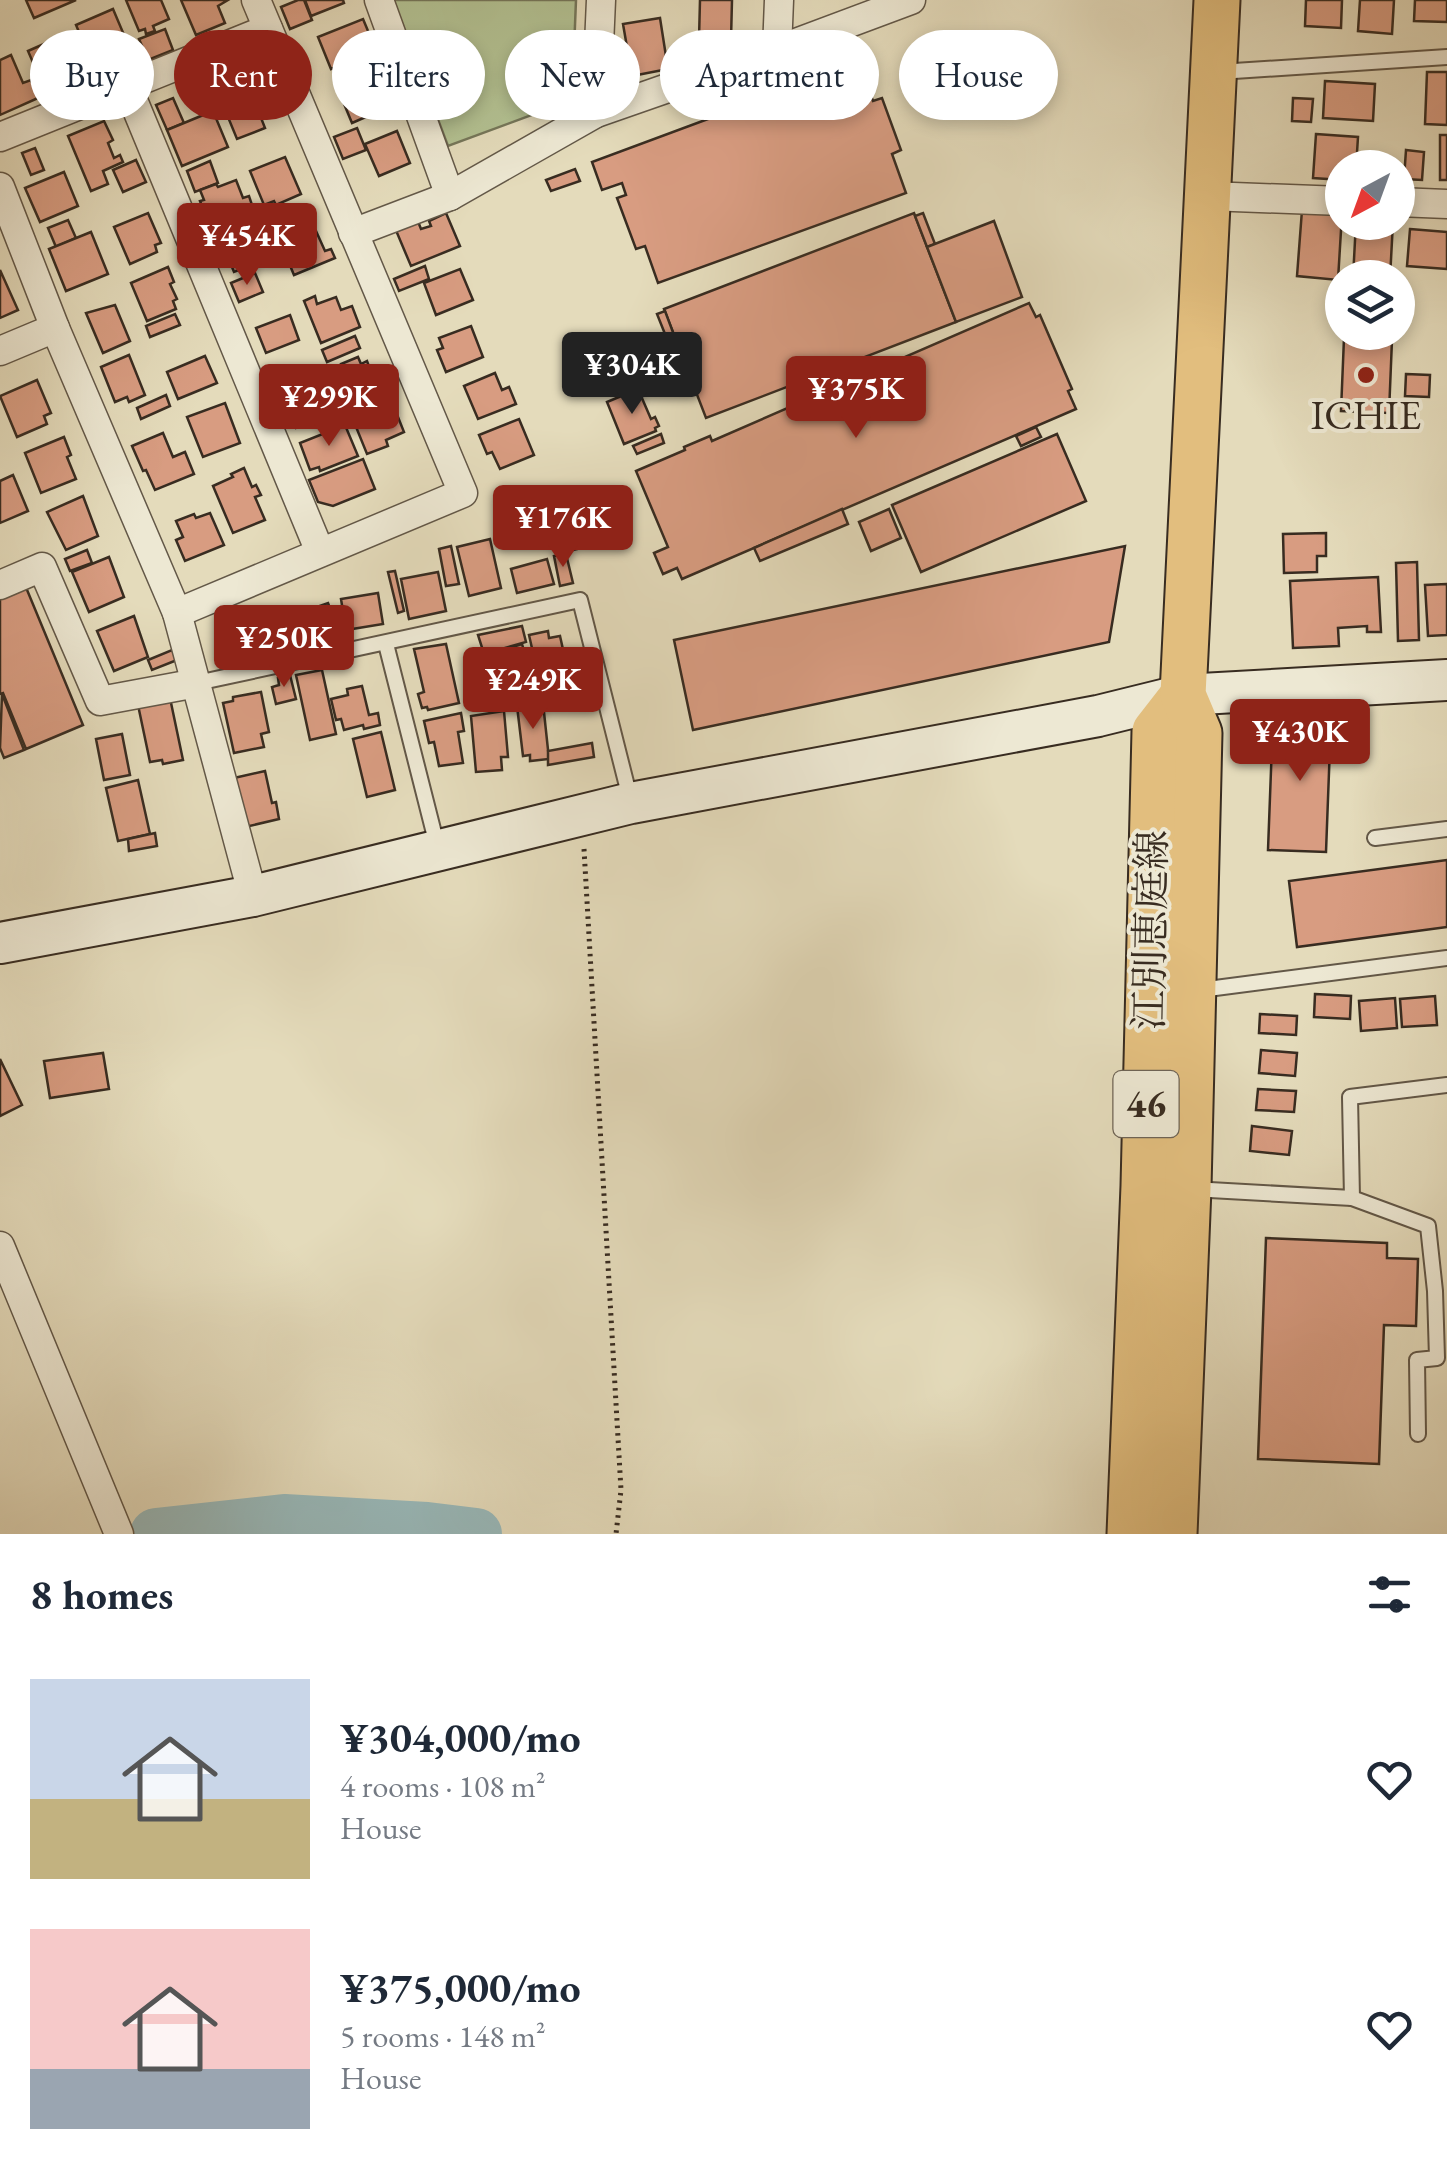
<!DOCTYPE html>
<meta charset="utf-8">
<style>
body{margin:0;font-family:"EB Garamond","Noto Serif JP",serif;background:#f2f2f3;color:#1f2937;height:100vh;display:flex;flex-direction:column;font-size:38px;white-space:nowrap}
*{box-sizing:border-box;margin:0}
p{font-size:32px;color:#747a83}
.icon{flex:none;width:55px;height:55px;fill:none;stroke:currentColor;stroke-width:2;stroke-linecap:round;stroke-linejoin:round}
.map{position:relative;height:1534px;overflow:hidden}
.panel{display:flex;flex-direction:column;background:#fff;flex:1}
.panel>*{flex:none}
.guide{position:absolute;left:30px;top:30px;width:1388px;height:90px;display:flex;gap:20px}
.needle{width:65px;rotate:221deg}
.buttons{position:absolute;left:1325px;top:150px;display:grid;gap:20px}
.buttons a{display:grid;place-items:center;width:90px;height:90px;border-radius:50%;background:#fff;box-shadow:0 5px 15px #0003;font-size:50px}
.price{position:absolute;translate:-50% -85px;padding:0 22px;border-radius:10px;background:#8f2418;color:#fff;font-size:32px;line-height:65px;filter:drop-shadow(0 2px 5px #0008)}
.price::after{content:'';position:absolute;left:50%;top:60px;width:30px;height:22px;margin-left:-15px;background:inherit;clip-path:polygon(0 0,100% 0,50% 100%)}
.price.active{background:#222;color:#fff}
ul{padding:0;list-style:none}
li{display:flex;align-items:center;gap:30px;height:250px;padding:0 30px}
li span{display:grid;place-items:center;flex:none;width:280px;height:200px;border-radius:0px;color:#555}
li>.icon{margin-inline-start:auto}
span .icon{width:120px;height:120px;fill:#fffc;stroke-width:1}
li b{font-size:42px}
h2{display:flex;justify-content:space-between;align-items:center;height:120px;padding:0 30px;font-size:42px}
.tag{padding:0 35px;border-radius:45px;background:#fff;box-shadow:0 5px 15px #0003;font-size:35px;line-height:90px}
.tag.active{background:#8f2418;color:#fff}
.map>svg:first-child{display:block}
</style>
<div class="map">
<svg width="1447" height="1534" viewBox="0 0 1447 1534">
<rect width="100%" height="100%" fill="#e4dbbb"/>
<filter id="stains"><feTurbulence type="fractalNoise" baseFrequency=".002" numOctaves="4"/><feColorMatrix values="0 0 0 0 .2 0 0 0 0 .09 0 0 0 0 .02 0 0 0 .5 -.17"/></filter>
<radialGradient id="worn" r=".72"><stop offset=".6" stop-color="#630" stop-opacity="0"/><stop offset="1" stop-color="#630" stop-opacity=".3"/></radialGradient>
<!-- green -->
<path fill="#b2c091" stroke="#757659" stroke-width="2.5" d="M393,0H576L572,100L448,146Z"/>
<g fill="none" stroke-linecap="round" stroke-linejoin="round">
<!-- river -->
<path stroke="#99b9ba" stroke-width="52" d="M156,1534L284,1520L427,1528L476,1534"/>
</g>
<!-- building -->
<g fill="#d89c81" stroke="#382c21" stroke-width="2.5">
<path d="M26,0H76L34,18Z"/>
<path d="M126,0H161L169,19L153,26L155,31L146,34L145,29L139,31Z"/>
<path d="M181,0H228L218,6L225,23L196,35Z"/>
<path d="M298,0H304L312,20L290,29L281,7Z"/>
<path d="M305,0H343L344,3L311,16Z"/>
<path d="M700,0H732L731,40L699,39Z"/>
<path d="M1306,0H1342L1341,28L1305,26Z"/>
<path d="M1360,0H1394L1392,34L1358,31Z"/>
<path d="M1415,0H1447V22L1414,21Z"/>
<path d="M113,9L127,42L120,45L123,52L93,65L76,25Z"/>
<path d="M660,18L668,69L632,76L623,24Z"/>
<path d="M363,19L376,50L331,69L318,37Z"/>
<path d="M165,29L173,50L148,60L139,39Z"/>
<path d="M62,36L76,68L68,71L71,78L52,86L48,78L41,81L28,51Z"/>
<path d="M11,55L23,83L31,80L38,98L0,115V60Z"/>
<path d="M859,63L873,101L882,98L901,150L892,154L906,193L658,283L645,246L636,249L617,198L626,195L622,183L602,190L592,162L708,119L704,110L758,90L762,98Z"/>
<path d="M241,72L246,84L252,81L259,98L254,100L265,128L237,139L214,83Z"/>
<path d="M1427,72H1447V125L1425,124Z"/>
<path d="M369,74L384,109L352,123L337,87Z"/>
<path d="M1325,81L1375,84L1373,121L1323,118Z"/>
<path d="M173,98L184,123L167,130L156,105Z"/>
<path d="M1293,98L1313,99L1311,122L1292,121Z"/>
<path d="M213,111L228,147L182,166L167,130Z"/>
<path d="M104,121L113,140L108,143L114,158L120,155L123,162L103,171L108,184L91,191L68,136Z"/>
<path d="M357,128L366,150L343,159L334,137Z"/>
<path d="M397,131L410,163L379,176L365,144Z"/>
<path d="M1316,134L1358,137L1356,168H1342V180L1313,178Z"/>
<rect x="1440" y="135" width="7" height="45"/>
<path d="M35,148L44,170L31,175L22,153Z"/>
<path d="M1406,150L1424,152L1422,180L1404,179Z"/>
<path d="M285,157L301,194L276,205L274,201L264,205L250,171Z"/>
<path d="M136,160L146,182L123,192L113,170Z"/>
<path d="M210,161L218,183L195,192L187,171Z"/>
<path d="M575,169L580,181L551,191L546,180Z"/>
<path d="M64,172L78,206L40,222L25,188Z"/>
<path d="M236,180L243,198L249,196L255,214L212,231L200,201L204,200L200,190L216,184L218,187Z"/>
<path d="M1302,210L1342,214L1338,280L1297,276Z"/>
<path d="M148,213L161,243L155,245L157,252L130,264L114,227Z"/>
<path d="M446,213L460,246L411,266L395,228L417,219L421,229L431,226L429,221Z"/>
<path d="M914,213L956,322L706,418L664,309Z"/>
<path d="M923,213L935,244L927,247L915,216Z"/>
<path d="M68,220L76,238L56,247L48,228Z"/>
<path d="M994,221L1022,297L956,322L927,247Z"/>
<path d="M1356,222H1393L1390,278H1353Z"/>
<path d="M251,225L265,260L234,272L220,238Z"/>
<path d="M1410,229L1447,232V269L1407,266Z"/>
<path d="M316,231L325,251L331,249L335,258L294,275L279,239L295,233L297,239Z"/>
<path d="M91,232L108,274L66,291L49,249Z"/>
<path d="M425,266L429,279L399,291L394,279Z"/>
<path d="M168,267L174,282L170,284L177,299L173,301L176,309L147,321L131,283Z"/>
<path d="M460,269L473,300L436,315L424,283Z"/>
<path d="M0,270L18,310L0,318Z"/>
<path d="M255,273L263,292L239,302L231,283Z"/>
<path d="M315,296L317,304L336,297L341,310L352,306L360,327L321,343L304,301Z"/>
<path d="M1029,303L1036,317L1040,315L1072,389L1068,391L1076,409L682,579L677,568L663,574L654,553L668,547L636,471L685,450L684,447L710,436L712,441Z"/>
<path d="M115,305L130,341L103,353L86,313Z"/>
<path d="M665,311L680,351L673,354L657,314Z"/>
<path d="M175,314L180,325L150,337L146,326Z"/>
<path d="M290,315L299,340L266,353L256,328Z"/>
<path d="M471,326L483,357L446,372L437,350L443,348L439,338Z"/>
<path d="M355,336L360,348L327,362L322,350Z"/>
<path d="M1344,338L1392,340L1389,413L1341,411Z"/>
<path d="M129,355L145,395L129,402L127,397L115,402L101,367Z"/>
<path d="M205,356L217,383L178,399L167,372Z"/>
<path d="M358,357L361,364L367,361L371,372L373,371L383,395L350,409L336,374L343,371L341,364Z"/>
<path d="M495,373L502,390L509,387L516,404L478,419L464,386Z"/>
<path d="M1406,374L1430,375L1429,397L1405,396Z"/>
<path d="M37,380L51,413L44,416L47,424L17,437L0,396Z"/>
<path d="M315,384L328,416L296,428L285,396Z"/>
<path d="M638,389L651,419L655,417L659,426L655,428L656,431L624,444L607,402Z"/>
<path d="M166,395L170,406L141,419L137,408Z"/>
<path d="M392,402L404,432L386,440L388,446L367,454L352,417Z"/>
<path d="M225,403L240,443L203,457L187,417Z"/>
<path d="M519,419L534,455L500,469L492,452L487,454L479,435Z"/>
<path d="M345,425L358,456L320,471L319,467L310,470L300,443Z"/>
<path d="M1036,427L1041,437L1021,446L1016,436Z"/>
<path d="M163,433L173,457L185,452L194,474L155,490L146,470L143,471L132,446Z"/>
<path d="M661,434L664,443L637,454L633,446Z"/>
<path d="M1057,434L1086,501L921,572L892,505Z"/>
<path d="M64,437L71,455L67,457L76,479L41,493L25,453Z"/>
<path d="M363,459L375,489L333,506L318,502L309,480Z"/>
<path d="M244,468L252,487L256,485L261,495L255,497L265,520L233,533L213,486L233,477L231,474Z"/>
<path d="M13,475L28,511L0,523V481Z"/>
<path d="M83,496L98,536L66,550L47,512Z"/>
<path d="M593,499L595,508L609,504L618,539L569,551L558,507Z"/>
<path d="M842,509L848,524L760,561L754,548Z"/>
<path d="M889,509L901,538L871,551L859,522Z"/>
<path d="M210,513L224,545L185,561L176,540L183,537L176,521L194,514L196,518Z"/>
<path d="M1326,533V556H1317V572L1284,573L1283,534Z"/>
<path d="M490,539L501,588L469,596L457,547Z"/>
<path d="M451,546L459,584L446,586L439,549Z"/>
<path d="M1125,546L1109,642L693,730L674,640Z"/>
<path d="M87,550L92,563L70,571L65,559Z"/>
<path d="M566,554L573,583L560,586L554,556Z"/>
<path d="M109,557L124,597L89,612L72,572Z"/>
<path d="M547,559L554,584L517,593L511,569Z"/>
<path d="M1417,562L1419,640L1398,641L1396,563Z"/>
<path d="M395,571L404,611L398,613L388,572Z"/>
<path d="M438,572L446,611L409,619L401,579Z"/>
<path d="M1378,577L1381,632H1367V626L1338,628L1339,646L1293,648L1290,581Z"/>
<path d="M1447,584V635L1428,636L1425,585Z"/>
<path d="M25,585L83,725L26,749L3,693L0,694V596Z"/>
<path d="M378,593L383,624L346,630L341,599Z"/>
<path d="M328,603L336,624V630L310,640L272,648L246,653L240,649L238,644L248,631Z"/>
<path d="M134,616L148,657L114,671L97,631Z"/>
<path d="M522,626L526,642L484,654L478,635Z"/>
<path d="M548,631L549,638L560,636L570,681L541,688L529,635Z"/>
<path d="M446,644L459,703L428,710L427,707L422,708L418,694L424,692L414,649Z"/>
<path d="M522,644L535,688L497,699L486,662L495,659L493,653Z"/>
<path d="M172,650L177,660L152,670L148,660Z"/>
<path d="M322,670L336,734L310,740L296,675Z"/>
<path d="M290,675L296,699L276,704L272,687L279,685L278,678Z"/>
<path d="M362,686L369,715L378,713L380,725L364,729L363,725L344,730L341,719L336,720L331,699L348,695L347,689Z"/>
<path d="M261,692L269,732L261,734L264,747L234,753L223,703L233,701V697Z"/>
<path d="M2,694L24,750L4,758L0,748Z"/>
<path d="M170,698L183,760L163,764L162,760L150,762L138,705Z"/>
<path d="M543,703L549,759L530,761V755L523,756L517,706Z"/>
<path d="M504,711L508,757H501L502,770L476,772L471,716Z"/>
<path d="M461,713L464,731L458,732L463,763L439,766L434,742L429,743L424,721Z"/>
<path d="M1273,717L1331,719L1326,852L1268,850Z"/>
<path d="M381,732L395,790L367,797L353,739Z"/>
<path d="M122,734L130,775L104,780L96,739Z"/>
<path d="M592,743L594,757L548,765V751Z"/>
<path d="M265,771L272,803L276,802L279,819L245,827L234,778Z"/>
<path d="M138,780L150,834L118,841L106,788Z"/>
<path d="M155,833L157,846L129,851L128,839Z"/>
<path d="M1447,860V927L1297,947L1289,881Z"/>
<path d="M1315,994L1351,996L1350,1019L1314,1017Z"/>
<path d="M1435,996L1437,1025L1402,1027L1400,999Z"/>
<path d="M1395,998L1397,1028L1361,1031L1359,1001Z"/>
<path d="M1260,1014L1297,1016L1296,1035L1259,1033Z"/>
<path d="M1261,1050L1297,1053L1295,1076L1259,1073Z"/>
<path d="M103,1053L109,1089L50,1098L44,1061Z"/>
<path d="M0,1059L22,1105L0,1116Z"/>
<path d="M1258,1089L1296,1091L1294,1112L1256,1110Z"/>
<path d="M1252,1126L1292,1131L1289,1155L1250,1151Z"/>
<path d="M1266,1238L1387,1243V1258L1418,1259L1416,1326L1384,1325L1379,1464L1258,1459Z"/>
</g>
<g fill="none" stroke-linecap="round" stroke-linejoin="round">
<defs>
<g id="lane">
<path d="M1219,72L1447,57"/>
<path d="M386,644L438,849"/>
<path d="M197,683L580,600L631,802"/>
<path d="M1375,838L1447,829"/>
<path d="M1200,990L1447,958"/>
<path d="M1192,1189L1352,1198L1350,1097L1447,1085"/>
<path d="M1352,1198L1428,1226L1435,1291L1437,1358L1417,1360L1418,1434"/>
</g>
<g id="street">
<path d="M379,0L450,196"/>
<path d="M777,50L779,0"/>
<path d="M128,88L320,552"/>
<path d="M596,113L601,0"/>
<path d="M0,137L268,29"/>
<path d="M0,187L55,328L177,613L253,896"/>
<path d="M1208,196L1342,201"/>
<path d="M1398,202L1447,204"/>
<path d="M353,233L450,196L596,113L777,50L911,0"/>
<path d="M0,351L55,328"/>
<path d="M0,585L42,567L100,701L197,683"/>
<path d="M177,613L463,493L256,0"/>
<path d="M0,1246L119,1534"/>
</g>
<path id="secondary" d="M0,943L253,896L631,803L1098,716L1183,695L1447,680"/>
<g id="primary">
<path d="M1130,1534L1144,1186L1155,731L1183,695"/>
<path d="M1174,1534L1188,1188L1199,733L1183,695L1217,0"/>
</g>
</defs>
<!-- lane casing -->
<use href="#lane" stroke="#635848" stroke-width="18"/>
<!-- street casing -->
<use href="#street" stroke="#635848" stroke-width="31"/>
<!-- secondary casing -->
<use href="#secondary" stroke="#382c21" stroke-width="44"/>
<!-- primary casing -->
<use href="#primary" stroke="#382c21" stroke-width="49"/>
<!-- path -->
<path stroke="#382c21" stroke-width="5" stroke-dasharray="2.5 5" stroke-linecap="butt" d="M584,849L621,1490L616,1534"/>
<!-- lane -->
<use href="#lane" stroke="#ede8d3" stroke-width="14"/>
<!-- street -->
<use href="#street" stroke="#ede8d3" stroke-width="28"/>
<!-- secondary -->
<use href="#secondary" stroke="#ede8d3" stroke-width="40"/>
<!-- primary -->
<use href="#primary" stroke="#e2be7e" stroke-width="45"/>
</g>
<!-- markers -->
<circle fill="#8f2418" stroke="#ede8d3" stroke-width="4" cx="1366" cy="375" r="10"/>
<g text-anchor="middle" stroke-width="8" stroke-linejoin="round" paint-order="stroke">
<!-- shield labels -->
<rect fill="#ede8d3" stroke="#6e6456" stroke-width="2.5" x="1113.5" y="1071" width="65" height="66" rx="8"/>
<g font-size="38" font-weight="bold" fill="#382c21">
<text x="1146" y="1117">46</text>
</g>
<!-- poi labels -->
<g font-size="40" fill="#382c21" stroke="#ede8d3">
<text x="1366" y="429">ICHIE</text>
</g>
<!-- street labels -->
<g font-size="40" fill="#382c21" stroke="#ede8d3">
<text transform="translate(1150 930) rotate(-89)" y="14">江別恵庭線</text>
</g>
</g>
<rect width="100%" height="100%" filter="url(#stains)"/>
<rect width="100%" height="100%" fill="url(#worn)"/>
</svg>
<div class="buttons">
<a><svg class="needle" viewBox="-14 -14 28 28"><path d="M0-13l5 13h-10z" fill="#e53935"/><path d="M0 13l5-13h-10z" fill="#747a83"/></svg></a>
<a><svg class="icon" aria-label="layers" viewBox="0 0 24 24"><path d="M12 4l9 5-9 5-9-5zM3 14l9 5 9-5"/></svg></a>
</div>
<b class="price" style="left:247px;top:288px">¥454K</b>
<b class="price active" style="left:632px;top:417px">¥304K</b>
<b class="price" style="left:856px;top:441px">¥375K</b>
<b class="price" style="left:329px;top:449px">¥299K</b>
<b class="price" style="left:563px;top:570px">¥176K</b>
<b class="price" style="left:284px;top:690px">¥250K</b>
<b class="price" style="left:533px;top:732px">¥249K</b>
<b class="price" style="left:1300px;top:784px">¥430K</b>
<div class="guide">
<a class="tag">Buy</a>
<a class="tag active">Rent</a>
<a class="tag">Filters</a>
<a class="tag">New</a>
<a class="tag">Apartment</a>
<a class="tag">House</a>
</div>
</div>
<section class="panel">
<h2>8 homes<svg class="icon" aria-label="filters" viewBox="0 0 24 24"><path d="M4 7h16M4 17h16"/><circle cx="9" cy="7" r="2"/><circle cx="15" cy="17" r="2"/></svg></h2>
<ul>
<li><span style="background:linear-gradient(#c9d6e8 60%,#c2b280 0)"><svg class="icon" aria-label="home" viewBox="0 0 24 24"><path d="M3 11l9-7 9 7M6 9v11h12V9"/></svg></span><div><b>¥304,000/mo</b><p>4 rooms · 108 m²</p><p>House</p></div><svg class="icon" aria-label="heart" viewBox="0 0 24 24"><path d="M12 20l-8-8c-3-5 5-10 8-4 3-6 11-1 8 4z"/></svg></li>
<li><span style="background:linear-gradient(#f6c9c9 70%,#9aa5b1 0)"><svg class="icon" aria-label="home" viewBox="0 0 24 24"><path d="M3 11l9-7 9 7M6 9v11h12V9"/></svg></span><div><b>¥375,000/mo</b><p>5 rooms · 148 m²</p><p>House</p></div><svg class="icon" aria-label="heart" viewBox="0 0 24 24"><path d="M12 20l-8-8c-3-5 5-10 8-4 3-6 11-1 8 4z"/></svg></li>
</ul>
</section>
